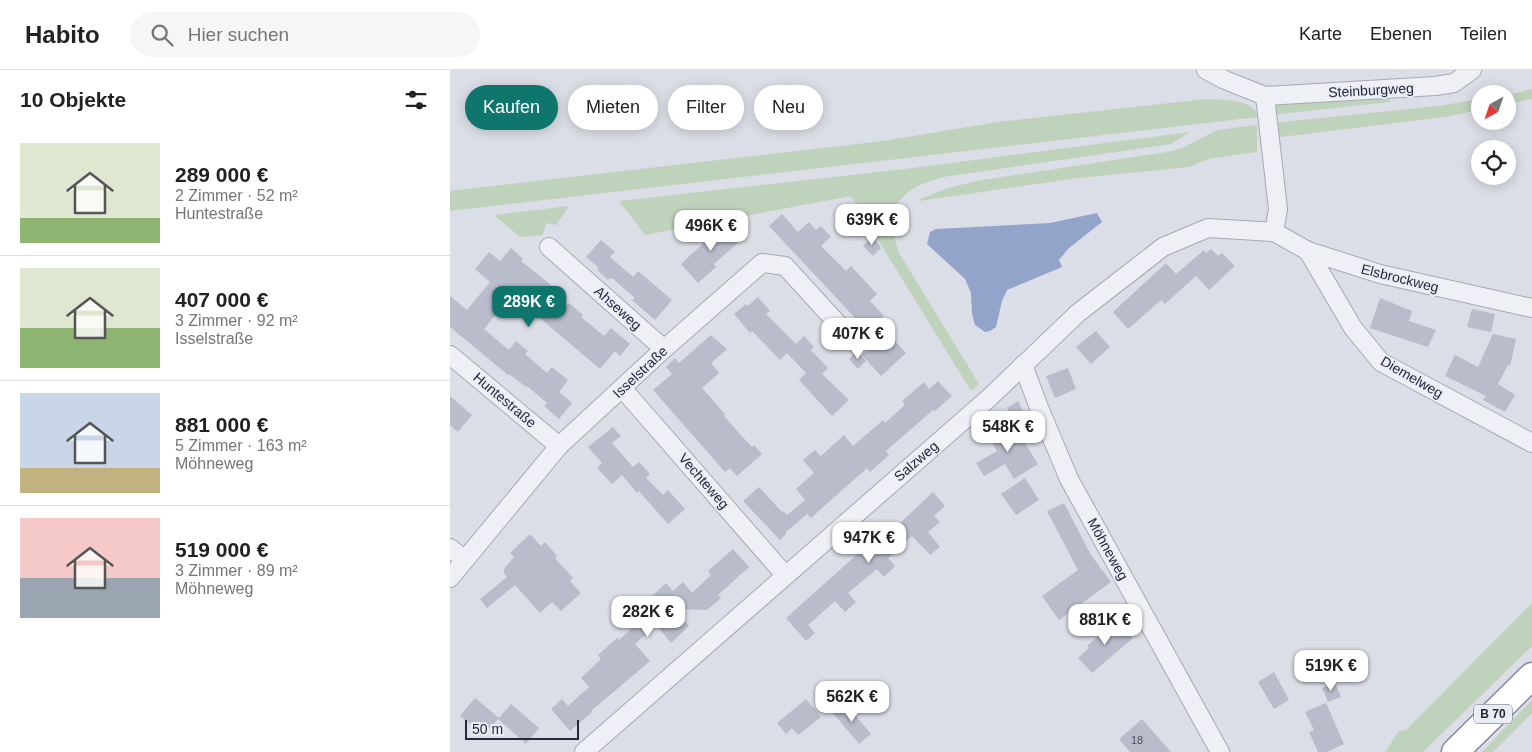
<!DOCTYPE html>
<html lang="de">
<meta charset="utf-8">
<style>
body{margin:0;font-family:Arial,sans-serif;background:#f6f6f6;color:#222;height:100vh;display:flex;flex-direction:column;font-size:19px;white-space:nowrap}
*{box-sizing:border-box;margin:0}
p{font-size:16px;color:#767676}
.icon{flex:none;width:28px;height:28px;fill:none;stroke:currentColor;stroke-width:2;stroke-linecap:round;stroke-linejoin:round}
.map{position:relative;flex:1;overflow:hidden}
.side{display:flex;flex-direction:column;background:#fff;width:450px}
.side>*{flex:none}
.banner{position:absolute;left:15px;top:15px;width:475px;height:45px;display:flex;gap:10px}
.needle{width:32px;rotate:220deg}
.fabs{position:absolute;left:1021px;top:15px;display:grid;gap:10px}
.fabs a{display:grid;place-items:center;width:45px;height:45px;border-radius:50%;background:#fff;box-shadow:0 2px 12px #0003;font-size:25px}
.scale{position:absolute;left:15px;bottom:12px;width:114px;box-sizing:border-box;padding-left:5px;border:2px solid #24293f;border-top:0;font-size:14px;line-height:18px;white-space:nowrap;color:#24293f;-webkit-text-stroke:4px #ebedf5;paint-order:stroke}
.price{position:absolute;translate:-50% -42px;padding:0 11px;border-radius:10px;background:#fff;color:#222;font-size:16px;line-height:32px;filter:drop-shadow(0 1px 2px #0008)}
.price::after{content:'';position:absolute;left:50%;top:30px;width:15px;height:11px;margin-left:-8px;background:inherit;clip-path:polygon(0 0,100% 0,50% 100%)}
.price.current{background:#0f766e;color:#fff}
ul{padding:0;list-style:none}
li{display:flex;align-items:center;gap:15px;height:125px;padding:0 20px}
li+li{border-top:1px solid #e0e0e0}
li span{display:grid;place-items:center;flex:none;width:140px;height:100px;border-radius:0px;color:#555}
li>.icon{margin-inline-start:auto}
span .icon{width:60px;height:60px;fill:#fffc;stroke-width:1}
li b{font-size:21px}
h2{display:flex;justify-content:space-between;align-items:center;height:60px;padding:0 20px;font-size:21px}
.chip{padding:0 18px;border-radius:22px;background:#fff;box-shadow:0 2px 12px #0003;font-size:18px;line-height:45px}
.chip.current{background:#0f766e;color:#fff}
header{display:flex;align-items:center;gap:30px;box-sizing:border-box;height:70px;padding:0 25px;background:#fff;border-bottom:1px solid #e0e0e0}
header strong{font-size:24px}
nav{display:flex;gap:28px;margin-inline-start:auto;font-size:18px}
.search{width:350px;height:45px;background:#f6f6f6;display:flex;align-items:center;gap:12px;box-sizing:border-box;padding:0 18px;border-radius:28px;color:#767676;font-size:19px}
main{display:flex;flex:1;min-height:0}
.map>svg:first-child{display:block}
</style>
<header>
<strong>Habito</strong>
<div class="search"><svg class="icon" aria-label="search" viewBox="0 0 24 24"><circle cx="10" cy="10" r="6"/><path d="M15 15l6 6"/></svg>Hier suchen</div>
<nav><a>Karte</a><a>Ebenen</a><a>Teilen</a></nav>
</header>
<main>
<section class="side">
<h2>10 Objekte<svg class="icon" aria-label="filters" viewBox="0 0 24 24"><path d="M4 7h16M4 17h16"/><circle cx="9" cy="7" r="2"/><circle cx="15" cy="17" r="2"/></svg></h2>
<ul>
<li><span style="background:linear-gradient(#dfe7d0 75%,#8fb573 0)"><svg class="icon" aria-label="home" viewBox="0 0 24 24"><path d="M3 11l9-7 9 7M6 9v11h12V9"/></svg></span><div><b>289 000 €</b><p>2 Zimmer · 52 m²</p><p>Huntestraße</p></div></li>
<li><span style="background:linear-gradient(#dfe7d0 60%,#8fb573 0)"><svg class="icon" aria-label="home" viewBox="0 0 24 24"><path d="M3 11l9-7 9 7M6 9v11h12V9"/></svg></span><div><b>407 000 €</b><p>3 Zimmer · 92 m²</p><p>Isselstraße</p></div></li>
<li><span style="background:linear-gradient(#c9d6e8 75%,#c2b280 0)"><svg class="icon" aria-label="home" viewBox="0 0 24 24"><path d="M3 11l9-7 9 7M6 9v11h12V9"/></svg></span><div><b>881 000 €</b><p>5 Zimmer · 163 m²</p><p>Möhneweg</p></div></li>
<li><span style="background:linear-gradient(#f6c9c9 60%,#9aa5b1 0)"><svg class="icon" aria-label="home" viewBox="0 0 24 24"><path d="M3 11l9-7 9 7M6 9v11h12V9"/></svg></span><div><b>519 000 €</b><p>3 Zimmer · 89 m²</p><p>Möhneweg</p></div></li>
</ul>
</section>
<div class="map">
<svg width="1082" height="682" viewBox="0 0 1082 682">
<rect width="100%" height="100%" fill="#dcdee7"/>
<!-- green -->
<g fill="#bed2bc">
<path d="M1082,19V29L1058,34V25Z"/>
<path d="M939,26L940,32L821,45L825,37L829,33Z"/>
<path d="M756,29C770,30 804,28 808,47L0,141V121L433,71L548,52Z"/>
<path d="M1030,29V40L995,47L831,67L826,63L823,53L988,36Z"/>
<path d="M807,55V82L758,89L740,97L628,108L469,131L468,130L495,119L526,111L723,81L734,77L767,60Z"/>
<path d="M740,62L721,74L493,107L472,114L459,121L447,133L442,144L441,156L449,183L529,314L521,321L401,126L195,165L169,131L463,98Z"/>
<path d="M119,136L106,155L96,153L93,165L70,167L44,145Z"/>
<path d="M1082,533V576L973,682H935L949,661L956,660Z"/>
<path d="M1082,630V643L1043,682H1032Z"/>
</g>
<!-- water -->
<path fill="#93a4cb" d="M647,143L652,152L619,178L609,190L612,197L557,220L552,231L546,257L540,261L535,262L525,255L522,244L521,223L515,209L477,174L480,162L486,159L600,153Z"/>
<!-- building -->
<g fill="#b8bccb">
<path d="M332,144L348,162L359,152L366,160L371,156L381,167L371,176L396,201L401,196L427,224L420,231L434,246L419,259L410,249L408,251L319,156Z"/>
<path d="M273,151L290,171L264,194L266,197L248,213L231,194L259,168L257,166Z"/>
<path d="M423,166L431,178L423,186L413,176Z"/>
<path d="M151,170L165,182L160,187L183,207L188,201L222,230L205,250L182,230L185,228L163,209L160,208L158,210L147,200L149,198L136,187Z"/>
<path d="M61,178L73,189L71,191L101,215L89,229L108,245L119,233L133,245L131,247L154,266L161,258L180,274L170,286L165,281L150,299L64,226L57,234L55,233L34,259L59,280L66,271L78,281L75,284L97,303L102,297L118,310L109,322L122,333L109,349L94,336L97,333L77,316L76,317L59,304L58,305L0,257V226L17,240L40,212L25,199L39,182L50,191Z"/>
<path d="M761,179L768,186L772,183L785,196L759,220L746,206L715,234L711,230L678,259L663,242L716,193L726,204L754,180L756,183Z"/>
<path d="M308,227L320,241L316,244L346,274L354,266L364,277L361,280L378,298L372,304L399,330L382,346L349,310L356,303L337,283L330,290L302,261L300,263L284,244L296,234L298,236Z"/>
<path d="M930,228L962,241L959,251L986,260L978,277L920,258Z"/>
<path d="M1022,239L1045,244L1041,262L1017,257Z"/>
<path d="M646,261L660,277L641,294L626,277Z"/>
<path d="M437,262L456,283L431,306L412,285Z"/>
<path d="M1043,264L1066,269L1060,296L1058,295L1048,314L1065,325L1055,342L1033,330L1036,326L995,306L1005,285L1028,297Z"/>
<path d="M261,265L277,279L261,293L269,303L252,318L275,344L274,346L288,362L302,377L304,375L312,384L287,406L280,398L275,402L203,320L222,304L216,297L225,288L229,293Z"/>
<path d="M407,281L416,291L408,299L399,289Z"/>
<path d="M618,298L626,319L605,328L596,306Z"/>
<path d="M488,311L502,326L485,341L483,340L436,381L439,385L420,402L417,398L361,448L357,444L336,462V464L330,470L293,431L309,417L332,442L333,441L337,445L355,430L346,419L364,403L353,390L365,380L371,386L394,365L403,376L433,350L435,353L455,335L452,331L474,312L479,319Z"/>
<path d="M0,326L22,345L8,362L0,355Z"/>
<path d="M568,331L576,347L566,353L557,338Z"/>
<path d="M561,351L588,394L564,409L555,394L534,406L526,393L547,381L538,366Z"/>
<path d="M163,357L171,366L162,373L183,397L189,392L200,404L196,408L213,425L218,420L235,439L218,454L189,421L187,423L172,405L162,414L147,398L152,393L138,377Z"/>
<path d="M575,408L589,430L566,445L551,424Z"/>
<path d="M483,422L495,436L484,446L490,452L478,462L490,477L480,485L462,466L438,488L445,496L434,507L427,499L398,523L406,532L395,542L385,531L358,555L365,563L356,571L336,548L441,454L445,458Z"/>
<path d="M614,433L641,485L661,512L609,550L592,526L628,500L597,441Z"/>
<path d="M80,464L91,476L95,472L107,486L105,488L123,508L120,511L131,523L111,541L102,532L90,543L65,515L37,538L30,529L57,507L54,503V499L64,487L60,483Z"/>
<path d="M283,479L299,497L268,525L271,528L257,540L225,539L239,556L221,573L206,555L185,574L200,591L141,641L142,642L120,661L101,639L112,629L118,636L139,617L131,608L151,589L148,585L167,568L169,570L198,543L192,536L216,513L223,521L233,512L242,523L261,505L258,501Z"/>
<path d="M667,550L683,568L642,603L628,588L639,578L637,576Z"/>
<path d="M824,602L839,630L824,639L808,612Z"/>
<path d="M885,613L891,627L878,632L872,618Z"/>
<path d="M25,628L49,648L61,634L89,658L76,674L48,649L39,659L34,655L29,661L10,646Z"/>
<path d="M356,629L371,647L348,665L342,658L336,664L327,653Z"/>
<path d="M394,632L421,664L409,674L382,642Z"/>
<path d="M876,633L894,674L877,682H868L859,662L864,660L855,642Z"/>
<path d="M692,649L721,682H680L669,669Z"/>
</g>
<g fill="none" stroke-linecap="round" stroke-linejoin="round">
<defs>
<g id="minor">
<path d="M756,0L775,10L815,26L985,16L1004,13L1022,0"/>
<path d="M815,26L828,139L824,162"/>
<path d="M99,177L214,279"/>
<path d="M858,181L903,258L931,292L1082,373"/>
<path d="M0,285L109,376"/>
<path d="M573,295L588,335L619,409L770,682"/>
<path d="M172,318L335,505"/>
<path d="M0,478L15,490"/>
<path d="M0,508L109,376L214,279L312,193L335,196L398,265"/>
<path d="M134,682L539,328L628,243L713,177L758,158L824,162L858,181L930,204L1082,238"/>
</g>
<path id="highway" d="M1005,682L1082,606"/>
</defs>
<!-- minor casing -->
<use href="#minor" stroke="#a5a8b5" stroke-width="20"/>
<!-- highway casing -->
<use href="#highway" stroke="#82889f" stroke-width="29"/>
<!-- minor -->
<use href="#minor" stroke="#eff0f5" stroke-width="18"/>
<!-- highway -->
<use href="#highway" stroke="#fff" stroke-width="26"/>
</g>
<g text-anchor="middle" stroke-width="4" stroke-linejoin="round" paint-order="stroke">
<!-- number labels -->
<g font-size="11" fill="#494e62">
<text x="687" y="674">18</text>
</g>
<!-- shield labels -->
<rect fill="#ebedf5" stroke="#606476" stroke-width="1" x="1024" y="634.5" width="38" height="19" rx="4"/>
<g font-size="12" font-weight="bold" fill="#24293f">
<text x="1043" y="648">B 70</text>
</g>
<!-- street labels -->
<g font-size="14" fill="#24293f" stroke="#ebedf5">
<text transform="translate(921 20) rotate(-3)" y="5">Steinburgweg</text>
<text transform="translate(950 208) rotate(14)" y="5">Elsbrockweg</text>
<text transform="translate(168 238) rotate(42)" y="5">Ahseweg</text>
<text transform="translate(190 302) rotate(-43)" y="5">Isselstraße</text>
<text transform="translate(962 307) rotate(30)" y="5">Diemelweg</text>
<text transform="translate(55 330) rotate(40)" y="5">Huntestraße</text>
<text transform="translate(466 391) rotate(-41)" y="5">Salzweg</text>
<text transform="translate(254 411) rotate(49)" y="5">Vechteweg</text>
<text transform="translate(658 479) rotate(61)" y="5">Möhneweg</text>
</g>
</g>
</svg>
<div class="fabs">
<a><svg class="needle" viewBox="-14 -14 28 28"><path d="M0-13l5 13h-10z" fill="#e53935"/><path d="M0 13l5-13h-10z" fill="#767676"/></svg></a>
<a><svg class="icon" aria-label="locate" viewBox="0 0 24 24"><circle cx="12" cy="12" r="6"/><path d="M12 2v4M12 18v4M2 12h4M18 12h4"/></svg></a>
</div>
<div class="scale">50 m</div>
<b class="price" style="left:422px;top:176px">639K €</b>
<b class="price" style="left:261px;top:182px">496K €</b>
<b class="price current" style="left:79px;top:258px">289K €</b>
<b class="price" style="left:408px;top:290px">407K €</b>
<b class="price" style="left:558px;top:383px">548K €</b>
<b class="price" style="left:419px;top:494px">947K €</b>
<b class="price" style="left:198px;top:568px">282K €</b>
<b class="price" style="left:655px;top:576px">881K €</b>
<b class="price" style="left:881px;top:622px">519K €</b>
<b class="price" style="left:402px;top:653px">562K €</b>
<div class="banner">
<a class="chip current">Kaufen</a>
<a class="chip">Mieten</a>
<a class="chip">Filter</a>
<a class="chip">Neu</a>
</div>
</div>
</main>
